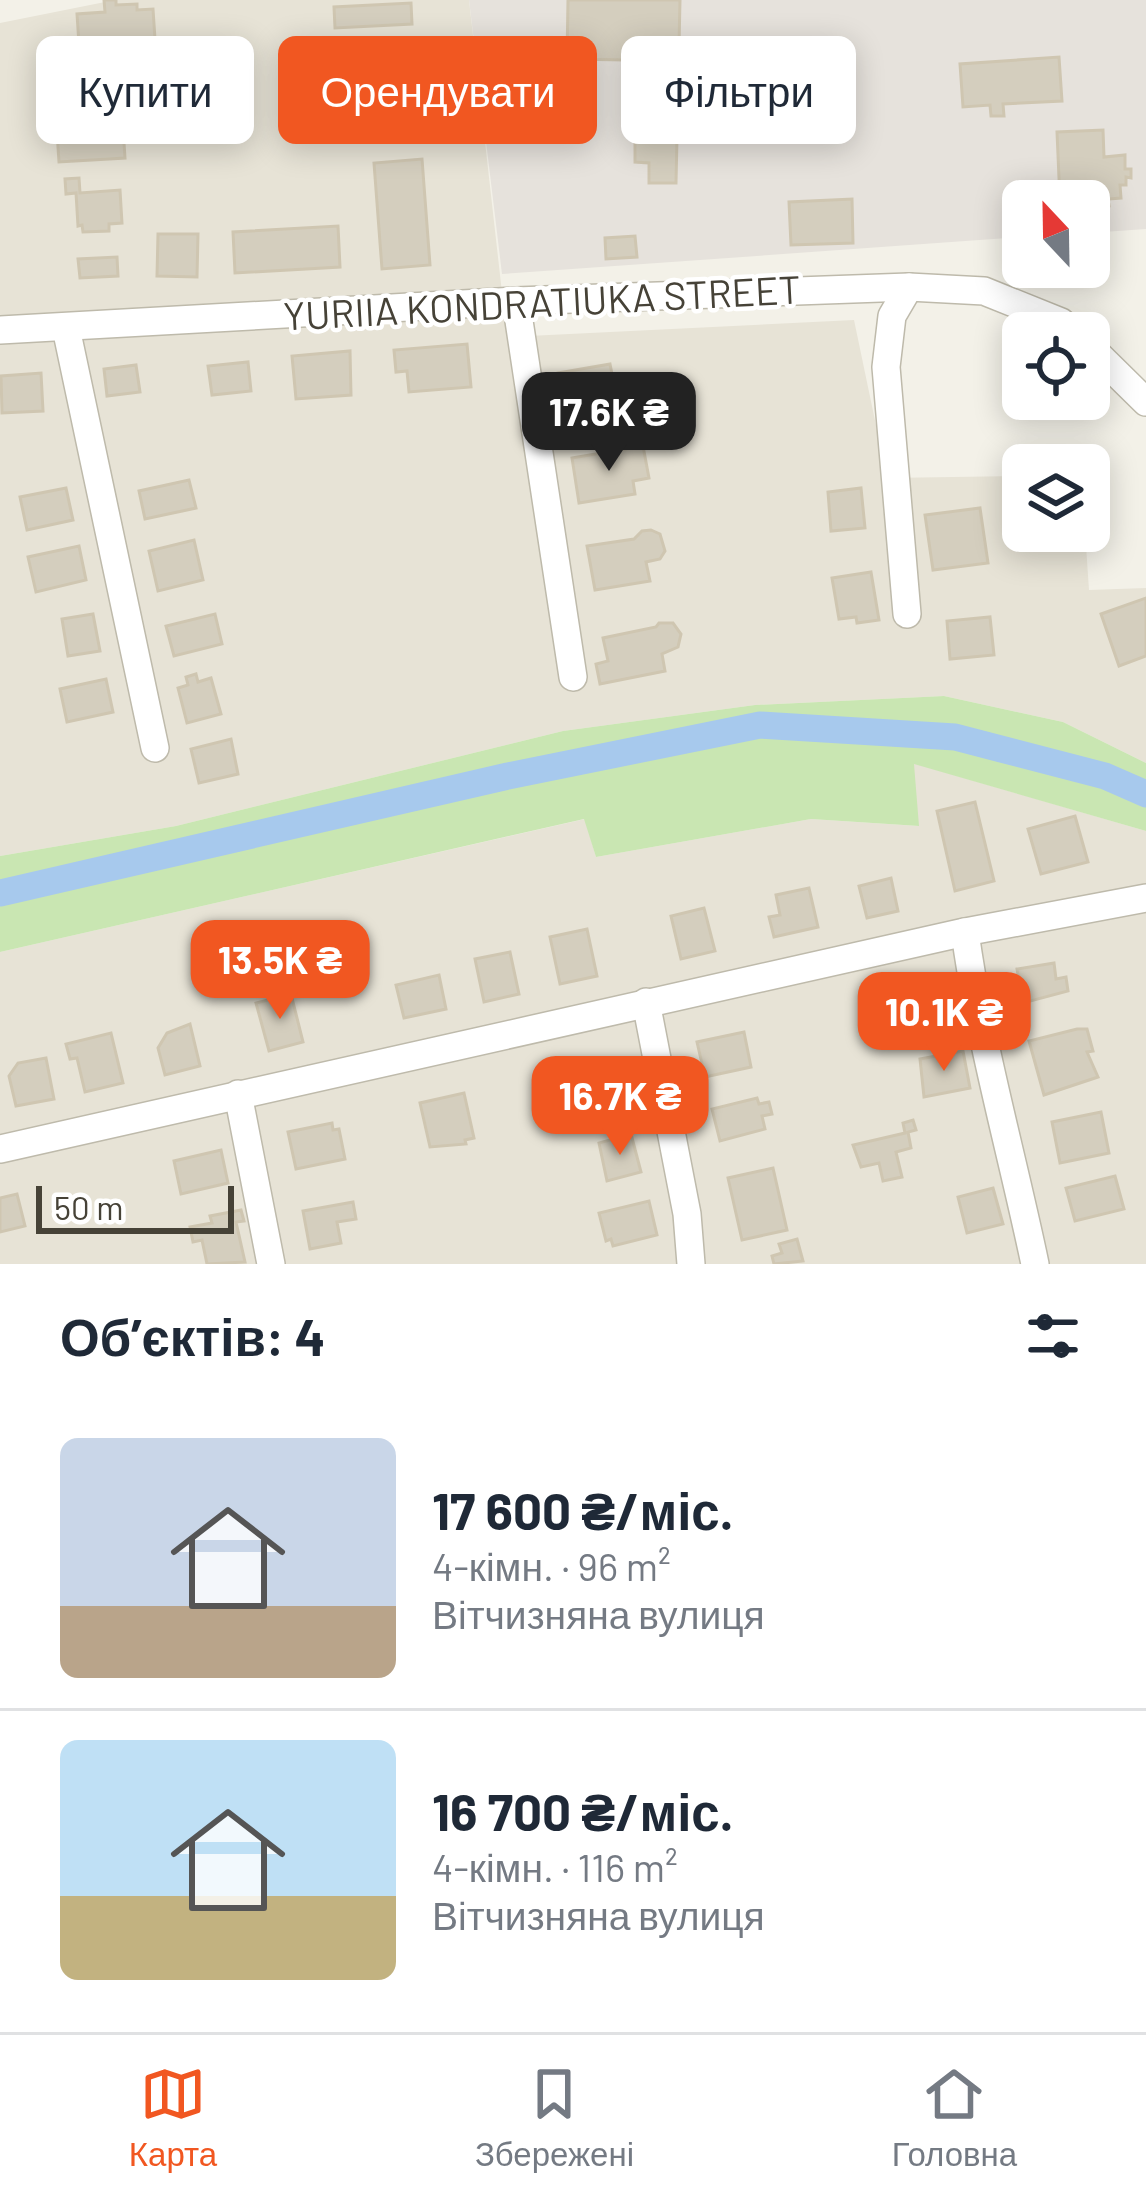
<!DOCTYPE html>
<html lang="uk">
<meta charset="utf-8">
<style>
body{margin:0;font-family:Barlow,sans-serif;background:#f6f6f7;color:#1f2937;height:100vh;display:flex;flex-direction:column;font-size:45px;white-space:nowrap}
*{box-sizing:border-box;margin:0}
p{font-size:39px;color:#747a83}
.icon{flex:none;width:66px;height:66px;fill:none;stroke:currentColor;stroke-width:2;stroke-linecap:round;stroke-linejoin:round}
.map{position:relative;height:1264px;overflow:hidden}
.panel{display:flex;flex-direction:column;background:#fff;flex:1}
.panel>*{flex:none}
.banner{position:absolute;left:36px;top:36px;width:1074px;height:108px;display:flex;gap:24px}
.needle{width:78px;rotate:338deg}
.tools{position:absolute;left:1002px;top:180px;display:grid;gap:24px}
.tools a{display:grid;place-items:center;width:108px;height:108px;border-radius:18px;background:#fff;box-shadow:0 6px 30px #0003;font-size:60px}
.scale{position:absolute;left:36px;bottom:30px;width:198px;box-sizing:border-box;padding-left:12px;border:6px solid #464237;border-top:0;font-size:33px;line-height:42px;white-space:nowrap;color:#464237;-webkit-text-stroke:9px #fff;paint-order:stroke}
.price{position:absolute;translate:-50% -102px;padding:0 27px;border-radius:24px;background:#f15721;color:#fff;font-size:39px;line-height:78px;filter:drop-shadow(0 3px 6px #0008)}
.price::after{content:'';position:absolute;left:50%;top:72px;width:36px;height:27px;margin-left:-18px;background:inherit;clip-path:polygon(0 0,100% 0,50% 100%)}
.price.active{background:#222;color:#fff}
ul{padding:0;list-style:none}
li{display:flex;align-items:center;gap:36px;height:300px;padding:0 60px}
li+li{border-top:3px solid #e0e1e3}
li span{display:grid;place-items:center;flex:none;width:336px;height:240px;border-radius:18px;color:#555}
li>.icon{margin-inline-start:auto}
span .icon{width:144px;height:144px;fill:#fffc;stroke-width:1}
li b{font-size:51px}
h2{display:flex;justify-content:space-between;align-items:center;height:144px;padding:0 60px;font-size:51px}
.chip{padding:0 42px;border-radius:18px;background:#fff;box-shadow:0 6px 30px #0003;font-size:42px;line-height:108px}
.chip.active{background:#f15721;color:#fff}
.dock{display:flex;justify-content:space-around;align-items:center;height:168px;border-top:3px solid #e0e1e3;background:#fff;font-size:33px;color:#747a83}
.dock a{display:grid;justify-items:center;gap:6px}
.dock .active{color:#f15721}
.map>svg:first-child{display:block}
</style>
<div class="map">
<svg width="1146" height="1264" viewBox="0 0 1146 1264">
<rect width="100%" height="100%" fill="#f3f1e8"/>
<!-- residential -->
<g fill="#e7e3d6">
<path d="M115,0H469L507,337L854,320L887,478L1023,476V531H1085L1089,590L1146,588V763L1063,722L944,696L755,705L563,731L176,826L0,856V23Z"/>
<path d="M913,763L1146,831V1264H0V952L585,819L596,857L811,819L918,826Z"/>
</g>
<!-- industrial -->
<path fill="#e6e2dc" d="M469,0H1146V229L1089,233V201H1023V237L502,274Z"/>
<!-- green -->
<path fill="#c9e6b2" d="M944,696L1063,722L1146,763V831L914,764L919,826L811,819L596,857L584,819L0,952V856L176,826L563,731L755,705Z"/>
<g fill="none" stroke-linecap="round" stroke-linejoin="round">
<!-- canal -->
<path stroke="#a7c9ed" stroke-width="27" d="M0,893L508,776L760,725L955,737L1105,776L1146,794"/>
</g>
<!-- building -->
<g fill="#d4cebe" stroke="#cfc6b1" stroke-width="3">
<path d="M104,0H116V5L137,4V10L153,9L155,39L79,44L77,14L105,12Z"/>
<path d="M568,0H680L676,183H649V163L635,162V122L650,123V106H626L627,60L567,59Z"/>
<path d="M411,3L412,24L335,28L334,7Z"/>
<path d="M1059,57L1062,101L1003,104L1004,116H991L990,105L963,107L960,64Z"/>
<path d="M155,62L157,93L82,98L81,66Z"/>
<path d="M123,128L125,158L59,162L57,132Z"/>
<path d="M1103,130L1104,157L1125,155V169H1131V178L1126,177V185H1120L1121,198L1108,199L1109,206L1089,208V201H1060L1057,132Z"/>
<path d="M422,159L430,265L382,269L374,163Z"/>
<path d="M79,178L80,193L120,190L122,223L109,224V231L83,232L82,225L78,226L76,193L66,194L65,179Z"/>
<path d="M852,199L853,243L791,245L789,202Z"/>
<path d="M338,226L340,267L235,273L233,232Z"/>
<path d="M158,234H198L197,277L157,276Z"/>
<path d="M635,236L637,257L606,259L605,238Z"/>
<path d="M117,257L118,276L80,278L78,259Z"/>
<path d="M467,344L471,387L409,392L407,371L396,372L394,350Z"/>
<path d="M350,351L351,395L296,399L292,356Z"/>
<path d="M248,362L251,391L212,395L208,366Z"/>
<path d="M610,364L617,399L564,409L558,373Z"/>
<path d="M136,365L140,392L107,396L104,369Z"/>
<path d="M41,373L43,411L2,413L1,376Z"/>
<path d="M643,446L649,478L633,481L635,494L579,503L572,458Z"/>
<path d="M189,480L196,508L145,519L139,491Z"/>
<path d="M66,488L73,520L27,530L20,497Z"/>
<path d="M861,488L865,528L831,531L828,492Z"/>
<path d="M980,508L988,563L933,570L925,515Z"/>
<path d="M651,530L660,534L665,551L660,559L646,562L650,581L595,590L587,546L634,539L642,531Z"/>
<path d="M194,540L203,580L158,591L149,551Z"/>
<path d="M79,546L86,580L36,592L28,557Z"/>
<path d="M871,572L879,620L857,623L856,617L839,619L832,578Z"/>
<path d="M1146,598V656L1119,666L1101,614Z"/>
<path d="M93,614L100,651L68,656L62,619Z"/>
<path d="M215,614L222,644L174,656L166,626Z"/>
<path d="M990,617L994,655L950,659L947,621Z"/>
<path d="M659,623H673L681,634L678,647L662,654L665,671L600,684L596,664L608,661L603,638L656,627Z"/>
<path d="M196,674L198,682L211,678L221,714L187,723L178,688L188,685L186,677Z"/>
<path d="M106,679L113,712L67,722L60,689Z"/>
<path d="M231,739L238,774L199,783L191,749Z"/>
<path d="M975,802L994,881L955,891L937,811Z"/>
<path d="M1075,816L1088,862L1041,874L1028,829Z"/>
<path d="M891,878L898,911L867,918L859,886Z"/>
<path d="M809,888L818,927L774,937L769,917L780,915L776,895Z"/>
<path d="M704,908L715,951L681,959L671,916Z"/>
<path d="M587,929L597,976L560,984L550,937Z"/>
<path d="M510,952L519,994L484,1002L475,959Z"/>
<path d="M1054,963L1056,979L1066,977L1068,991L1023,1003L1017,969Z"/>
<path d="M439,975L446,1009L404,1018L396,985Z"/>
<path d="M948,986L956,1019L911,1029L901,997Z"/>
<path d="M291,994L303,1042L269,1051L256,1003Z"/>
<path d="M190,1024L200,1066L165,1075L158,1048L167,1033Z"/>
<path d="M1077,1029H1087L1093,1051L1087,1052L1098,1077L1044,1095L1029,1041Z"/>
<path d="M744,1032L751,1067L705,1077L697,1042Z"/>
<path d="M111,1033L123,1083L85,1092L77,1058L70,1059L66,1044Z"/>
<path d="M963,1051L970,1088L924,1097L920,1059Z"/>
<path d="M46,1058L54,1099L16,1106L9,1076L18,1063Z"/>
<path d="M614,1060L622,1095L588,1103L580,1068Z"/>
<path d="M464,1093L474,1138L465,1140L466,1144L430,1147L420,1103Z"/>
<path d="M757,1098L759,1104L769,1102L772,1114L762,1116L765,1129L720,1141L712,1109Z"/>
<path d="M1101,1112L1109,1153L1060,1163L1052,1122Z"/>
<path d="M913,1120L916,1130L908,1132L911,1148L896,1152L902,1177L883,1181L879,1163L861,1167L853,1145L905,1133L903,1123Z"/>
<path d="M332,1123L333,1130L339,1129L345,1159L296,1169L288,1132Z"/>
<path d="M631,1134L641,1172L607,1181L599,1143Z"/>
<path d="M221,1150L228,1183L181,1194L174,1161Z"/>
<path d="M773,1168L787,1230L742,1240L728,1178Z"/>
<path d="M1115,1176L1124,1209L1075,1221L1066,1188Z"/>
<path d="M993,1188L1003,1224L967,1233L958,1197Z"/>
<path d="M17,1194L25,1226L0,1232V1198Z"/>
<path d="M649,1201L657,1235L613,1246L611,1239L606,1241L599,1213Z"/>
<path d="M353,1202L356,1219L337,1222L341,1243L310,1249L303,1211Z"/>
<path d="M241,1210L244,1221L236,1222L245,1262L207,1264L202,1240L193,1242L190,1227L212,1223L210,1216Z"/>
<path d="M797,1239L803,1261L774,1264L772,1256L782,1253L779,1244Z"/>
</g>
<g fill="none" stroke-linecap="round" stroke-linejoin="round">
<defs>
<g id="minor">
<path d="M516,301L573,677"/>
<path d="M66,328L155,748"/>
<path d="M0,330L516,301L909,287L984,291L1061,322L1074,333"/>
<path d="M1089,346L1146,402"/>
<path d="M907,614L886,367L892,316L909,287"/>
<path d="M965,932C980,1043 1012,1154 1035,1264"/>
<path d="M646,1002L687,1214L691,1264"/>
<path d="M238,1094L271,1264"/>
<path d="M0,1149L965,932L1146,898"/>
</g>
</defs>
<!-- minor casing -->
<use href="#minor" stroke="#bebaab" stroke-width="30"/>
<!-- minor -->
<use href="#minor" stroke="#fff" stroke-width="27"/>
</g>
<g text-anchor="middle" stroke-width="9" stroke-linejoin="round" paint-order="stroke">
<!-- street labels -->
<g font-size="39" fill="#464237" stroke="#fff">
<text transform="translate(542 303) rotate(-3)" y="14">YURIIA KONDRATIUKA STREET</text>
</g>
</g>
</svg>
<div class="tools">
<a><svg class="needle" viewBox="-14 -14 28 28"><path d="M0-13l5 13h-10z" fill="#e53935"/><path d="M0 13l5-13h-10z" fill="#747a83"/></svg></a>
<a><svg class="icon" aria-label="locate" viewBox="0 0 24 24"><circle cx="12" cy="12" r="6"/><path d="M12 2v4M12 18v4M2 12h4M18 12h4"/></svg></a>
<a><svg class="icon" aria-label="layers" viewBox="0 0 24 24"><path d="M12 4l9 5-9 5-9-5zM3 14l9 5 9-5"/></svg></a>
</div>
<div class="scale">50 m</div>
<b class="price active" style="left:609px;top:474px">17.6K ₴</b>
<b class="price" style="left:280px;top:1022px">13.5K ₴</b>
<b class="price" style="left:944px;top:1074px">10.1K ₴</b>
<b class="price" style="left:620px;top:1158px">16.7K ₴</b>
<div class="banner">
<a class="chip">Купити</a>
<a class="chip active">Орендувати</a>
<a class="chip">Фільтри</a>
</div>
</div>
<section class="panel">
<h2>Об’єктів: 4<svg class="icon" aria-label="filters" viewBox="0 0 24 24"><path d="M4 7h16M4 17h16"/><circle cx="9" cy="7" r="2"/><circle cx="15" cy="17" r="2"/></svg></h2>
<ul>
<li><span style="background:linear-gradient(#c9d6e8 70%,#b9a48a 0)"><svg class="icon" aria-label="home" viewBox="0 0 24 24"><path d="M3 11l9-7 9 7M6 9v11h12V9"/></svg></span><div><b>17 600 ₴/міс.</b><p>4-кімн. · 96 m²</p><p>Вітчизняна вулиця</p></div></li>
<li><span style="background:linear-gradient(#bfe0f5 65%,#c2b280 0)"><svg class="icon" aria-label="home" viewBox="0 0 24 24"><path d="M3 11l9-7 9 7M6 9v11h12V9"/></svg></span><div><b>16 700 ₴/міс.</b><p>4-кімн. · 116 m²</p><p>Вітчизняна вулиця</p></div></li>
</ul>
</section>
<nav class="dock">
<a class="active"><svg class="icon" aria-label="map" viewBox="0 0 24 24"><path d="M3 6l6-2 6 2 6-2v14l-6 2-6-2-6 2zM9 4v14M15 6v14"/></svg>Карта</a>
<a><svg class="icon" aria-label="saved" viewBox="0 0 24 24"><path d="M7 4h10v16l-5-4-5 4z"/></svg>Збережені</a>
<a><svg class="icon" aria-label="home" viewBox="0 0 24 24"><path d="M3 11l9-7 9 7M6 9v11h12V9"/></svg>Головна</a>
</nav>
